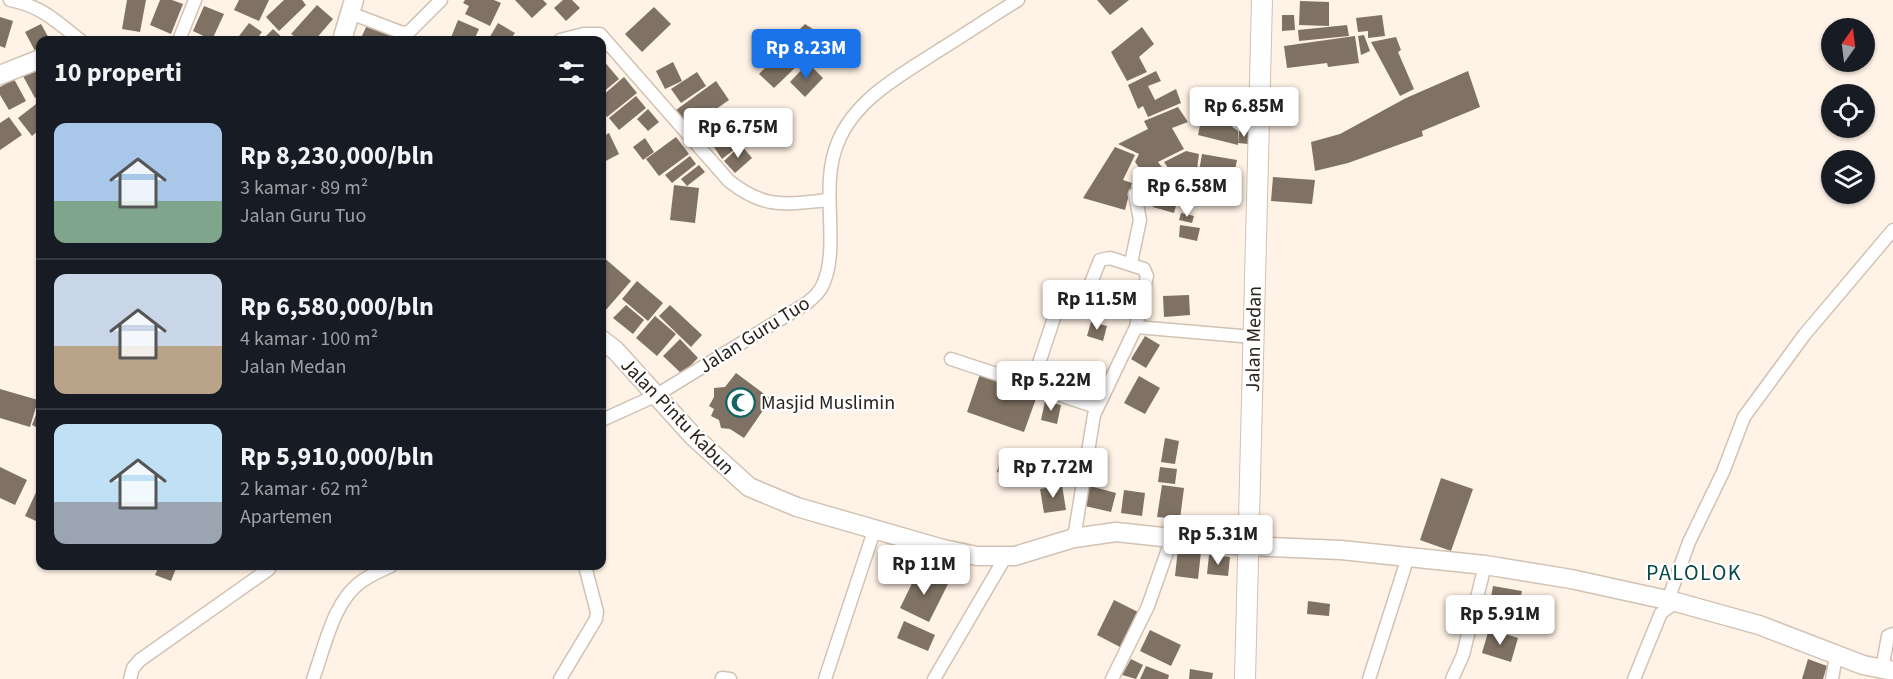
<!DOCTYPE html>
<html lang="id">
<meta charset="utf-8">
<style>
body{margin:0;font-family:"Source Sans 3",sans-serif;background:#20242c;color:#f1f3f6;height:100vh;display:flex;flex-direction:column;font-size:22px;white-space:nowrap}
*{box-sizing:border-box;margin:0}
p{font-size:20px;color:#9ea1a6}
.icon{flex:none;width:33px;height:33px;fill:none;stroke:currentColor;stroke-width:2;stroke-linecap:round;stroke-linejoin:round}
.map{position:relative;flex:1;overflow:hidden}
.panel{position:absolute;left:36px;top:36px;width:570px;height:534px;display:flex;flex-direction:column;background:#171b24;border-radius:12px;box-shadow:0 2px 4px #0004}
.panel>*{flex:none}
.needle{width:39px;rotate:14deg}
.tools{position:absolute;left:1821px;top:18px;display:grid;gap:12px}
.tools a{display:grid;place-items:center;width:54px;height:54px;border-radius:50%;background:#171b24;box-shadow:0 2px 4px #0004;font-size:30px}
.price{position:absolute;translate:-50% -51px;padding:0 14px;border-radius:6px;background:#fff;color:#222;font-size:20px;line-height:39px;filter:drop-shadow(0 2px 3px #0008)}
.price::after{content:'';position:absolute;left:50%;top:36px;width:18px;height:14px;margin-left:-9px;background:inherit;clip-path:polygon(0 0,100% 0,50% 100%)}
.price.selected{background:#1a73e8;color:#fff}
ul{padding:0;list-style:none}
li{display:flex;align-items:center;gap:18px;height:150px;padding:0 18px}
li+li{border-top:2px solid #363941}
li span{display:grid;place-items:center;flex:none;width:168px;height:120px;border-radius:12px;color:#555}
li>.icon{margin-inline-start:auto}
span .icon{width:72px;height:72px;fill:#fffc;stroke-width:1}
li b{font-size:26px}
h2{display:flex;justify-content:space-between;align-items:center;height:72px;padding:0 18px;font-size:26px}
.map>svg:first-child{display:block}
</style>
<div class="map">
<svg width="1893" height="679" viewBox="0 0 1893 679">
<rect width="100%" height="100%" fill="#fff2e6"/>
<!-- building -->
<g fill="#7f7264">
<path d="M127,0H146L140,32L122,29Z"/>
<path d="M160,0H172L183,4L171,34L150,25Z"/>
<path d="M239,0H269L259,21L234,10Z"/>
<path d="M284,0H302L306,5L279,31L266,17Z"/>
<path d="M465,0H494L501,3L490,26L465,14L469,6L463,3Z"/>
<path d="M515,0H543L547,4L532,18Z"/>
<path d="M563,0H572L580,8L566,21L554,8Z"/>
<path d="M1097,0H1129L1110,15Z"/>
<path d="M1300,1L1329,2V26L1299,25Z"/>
<path d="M317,5L333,19L315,40H299L291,34Z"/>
<path d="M204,6L224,14L212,40L193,31Z"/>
<path d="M654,7L671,24L642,52L625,34Z"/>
<path d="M1282,15H1294L1295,30L1282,31Z"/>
<path d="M1382,15L1385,36L1368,38V31L1358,32L1356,18Z"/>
<path d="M0,17L13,21L5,48L0,46Z"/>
<path d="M458,20L479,29L474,40H450Z"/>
<path d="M369,21L403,37L401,40H360Z"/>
<path d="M249,23L262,32L256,40H236Z"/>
<path d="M498,23L515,33L510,40H488Z"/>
<path d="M41,24L50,40H40V48L35,51L25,32Z"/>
<path d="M805,24L819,33L805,52L789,40Z"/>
<path d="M1347,25L1349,36L1299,41L1298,30Z"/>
<path d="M1142,27L1154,44L1139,57L1147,72L1127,81L1111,52Z"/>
<path d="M273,29L285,40H262Z"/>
<path d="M1364,35L1370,51L1361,55L1358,36Z"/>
<path d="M1355,36L1359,63L1328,67L1327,63L1287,68L1284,46Z"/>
<path d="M1396,37L1401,50L1398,52L1414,89L1400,96L1371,42Z"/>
<path d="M784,48L799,64L774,88L759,74Z"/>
<path d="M603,60L619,79L602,93V61Z"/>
<path d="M673,62L682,81L665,89L656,71Z"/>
<path d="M808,63L823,78L805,97L790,82Z"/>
<path d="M40,66V95L35,98L23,76Z"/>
<path d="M1156,71L1161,81L1148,86L1155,100L1176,89L1181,103L1148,117L1143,106L1138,109L1128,85Z"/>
<path d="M1468,71L1480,107L1422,131L1423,136L1348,163L1315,171L1311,142L1340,134L1406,98Z"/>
<path d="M697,72L706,86L681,103L671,89Z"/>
<path d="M624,77L637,93L607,117L602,111V96Z"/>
<path d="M14,79L26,101L9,110L0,95V87Z"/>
<path d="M716,81L729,100L689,128L676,110Z"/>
<path d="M636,96L646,108L619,130L609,118Z"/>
<path d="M40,101V129L32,136L18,118Z"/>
<path d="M1178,107L1188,122L1172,128L1184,149L1158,162L1180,191L1174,213L1153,207L1157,192L1135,162L1139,154L1118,144L1148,129L1144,121Z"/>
<path d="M648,109L659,122L648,131L637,119Z"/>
<path d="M1202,116L1226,122L1238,131V145L1198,135Z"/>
<path d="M9,117L22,135L0,150V123Z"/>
<path d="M738,119L750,137L722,159L710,141Z"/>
<path d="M1239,131L1249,132L1248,144L1238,143Z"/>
<path d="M609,133L619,154L602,163V137Z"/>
<path d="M676,137L689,154L659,176L646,159Z"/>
<path d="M645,138L654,152L643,160L633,147Z"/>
<path d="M741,145L752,158L735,173L724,161Z"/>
<path d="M1115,147L1135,155L1123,180L1132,183L1125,210L1083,198Z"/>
<path d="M1186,151L1199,154L1196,177L1180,185L1164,162Z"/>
<path d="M1202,154L1237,160L1230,194L1196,188Z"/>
<path d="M690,156L696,164L672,183L665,175Z"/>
<path d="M699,165L705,172L687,186L681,179Z"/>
<path d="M1273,177L1315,180L1312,204L1271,201Z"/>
<path d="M674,185L699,188L695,223L670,220Z"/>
<path d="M1181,213L1194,216L1192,223L1179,220Z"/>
<path d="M1180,225L1200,228L1197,241L1179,237Z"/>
<path d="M602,256L631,281L605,311L602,308Z"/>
<path d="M637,281L663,303L648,321L622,299Z"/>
<path d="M1189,295L1190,315L1164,317L1163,296Z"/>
<path d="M626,305L644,320L633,334L613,318Z"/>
<path d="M670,305L702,335L691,347L659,316Z"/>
<path d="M655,316L676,334L657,356L636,338Z"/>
<path d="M1091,322L1107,326L1103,341L1087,336Z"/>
<path d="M1145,336L1160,345L1146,368L1131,359Z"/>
<path d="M680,339L698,358L682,374L663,356Z"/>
<path d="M736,373L771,399L744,438L730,429L721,428L719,420L711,416L714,409L709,406L714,397V388L725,387Z"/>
<path d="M980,374L1038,393L1024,432L967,412Z"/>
<path d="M1139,376L1160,388L1145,414L1124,403Z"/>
<path d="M0,389L38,400L30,427L0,418Z"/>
<path d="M1045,401L1061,405L1057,424L1041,420Z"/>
<path d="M40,405V429L32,425Z"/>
<path d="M1165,438L1179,441L1175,464L1161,462Z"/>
<path d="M1000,460L1035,469L1032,481L997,472Z"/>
<path d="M0,467L27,480L15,505L0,498Z"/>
<path d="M1160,467L1177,469L1175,484L1158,482Z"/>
<path d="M1441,478L1473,489L1451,551L1420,540Z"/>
<path d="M1062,485L1066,510L1044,513L1040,489Z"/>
<path d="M1162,485L1184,488L1180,519L1157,517Z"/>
<path d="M39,486L40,510L36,521L25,516Z"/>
<path d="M1090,486L1116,493L1111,512L1085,506Z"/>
<path d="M1124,490L1145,493L1142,516L1121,513Z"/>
<path d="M1178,549L1201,552L1198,579L1175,576Z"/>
<path d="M1209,555L1230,557L1228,576L1207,574Z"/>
<path d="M159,566H177L171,581L155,575Z"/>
<path d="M919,569L948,584L929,622L900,608Z"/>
<path d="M1493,586L1522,591L1518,609L1490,603Z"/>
<path d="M1114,600L1138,612L1120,647L1097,635Z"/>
<path d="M1308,601L1330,604L1329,616L1307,614Z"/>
<path d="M1495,608L1521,615L1515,634L1489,626Z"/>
<path d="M904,621L935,635L928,651L897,638Z"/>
<path d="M1489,629L1518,638L1511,662L1482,653Z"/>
<path d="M1150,630L1181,645L1171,666L1140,651Z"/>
<path d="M1131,659L1143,665L1136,679L1122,675Z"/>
<path d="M1808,659L1827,666L1823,679H1802Z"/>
<path d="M1146,666L1169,675L1168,679H1140Z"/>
<path d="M1190,669L1213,673L1212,679H1189Z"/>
</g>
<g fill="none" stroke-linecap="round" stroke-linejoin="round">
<defs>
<g id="street">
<path d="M10,0C41,6 56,21 80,40"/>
<path d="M350,13L403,33L409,32L441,0"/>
<path d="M179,40L195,0"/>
<path d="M560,40L584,34H600L729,181C766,210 785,204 829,200"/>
<path d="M1131,263L1140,220L1135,194"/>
<path d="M1136,327L1253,337"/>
<path d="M951,359L1096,407"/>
<path d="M1032,384L1055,315C1062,304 1076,307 1085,298L1100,260L1110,258L1144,269L1147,276L1136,327L1094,415L1074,538"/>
<path d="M602,420L655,396L807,303C814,297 821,291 824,282C840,243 819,186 838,142C856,98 903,74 941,49C967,33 992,16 1018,0"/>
<path d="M1668,600L1689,542L1723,472L1744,417L1805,334L1893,230"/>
<path d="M1882,669L1888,636L1893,634"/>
<path d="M722,678L730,679"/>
<path d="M130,679L133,668L140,660L269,569"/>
<path d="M313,679C325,647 333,601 362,581C371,575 382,570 391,566"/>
<path d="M560,679L596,619L597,612L585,566"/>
<path d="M825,679L875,528"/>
<path d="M934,679L1006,556"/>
<path d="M1112,679L1148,606L1172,538"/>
<path d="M1369,679L1408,557"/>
<path d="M1452,679L1463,655L1485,565"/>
<path d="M1634,679L1661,613L1676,602"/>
<path d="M1832,679L1836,656"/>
</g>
<g id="secondary">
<path d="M342,40L354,0"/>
<path d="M0,75L40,59"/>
<path d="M602,340L615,350L693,436L749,487L797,507L943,549L977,556H1015L1074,538L1116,532L1246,546L1341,550L1485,565L1571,579L1676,602L1759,625L1863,665L1893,671"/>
</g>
<path id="primary" d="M1245,679L1262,0"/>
</defs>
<!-- street casing -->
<use href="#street" stroke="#d1c2b3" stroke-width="15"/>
<!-- secondary casing -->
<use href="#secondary" stroke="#d1c2b3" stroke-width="21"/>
<!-- primary casing -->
<use href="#primary" stroke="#d1c2b3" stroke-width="22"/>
<!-- street -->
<use href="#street" stroke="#fff" stroke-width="12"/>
<!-- secondary -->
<use href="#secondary" stroke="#fff" stroke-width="18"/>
<!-- primary -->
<use href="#primary" stroke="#fff" stroke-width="20"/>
</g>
<!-- icons -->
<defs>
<symbol id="mosque-ring" viewBox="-11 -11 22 22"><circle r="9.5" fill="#fff" stroke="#146465" stroke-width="1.5"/><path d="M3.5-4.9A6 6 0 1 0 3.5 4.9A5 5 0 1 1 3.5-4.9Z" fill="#146465"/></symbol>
</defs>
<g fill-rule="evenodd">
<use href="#mosque-ring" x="724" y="386" width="33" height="33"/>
</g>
<g text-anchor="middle" stroke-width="4.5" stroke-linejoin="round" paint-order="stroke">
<!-- street labels -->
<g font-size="20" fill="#29231e" stroke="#fff">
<text transform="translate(754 334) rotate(-32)" y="7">Jalan Guru Tuo</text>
<text transform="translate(1253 339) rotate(-89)" y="7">Jalan Medan</text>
<text transform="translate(678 416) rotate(46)" y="7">Jalan Pintu Kabun</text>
</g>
<!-- poi labels -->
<g font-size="20" fill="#29231e" stroke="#fff" text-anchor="start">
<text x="761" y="409">Masjid Muslimin</text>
</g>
<!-- quarter labels -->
<g font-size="22" letter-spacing="1.5" fill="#064849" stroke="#fff">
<text x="1694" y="580">PALOLOK</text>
</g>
</g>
</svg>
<div class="tools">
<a><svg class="needle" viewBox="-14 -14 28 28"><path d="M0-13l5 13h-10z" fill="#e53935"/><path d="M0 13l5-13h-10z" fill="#9ea1a6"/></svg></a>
<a><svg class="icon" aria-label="locate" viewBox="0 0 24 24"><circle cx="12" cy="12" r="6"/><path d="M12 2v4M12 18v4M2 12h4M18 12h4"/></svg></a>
<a><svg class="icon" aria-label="layers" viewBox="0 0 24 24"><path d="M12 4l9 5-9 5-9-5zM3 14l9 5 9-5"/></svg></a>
</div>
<b class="price selected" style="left:806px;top:80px">Rp 8.23M</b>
<b class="price" style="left:1244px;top:138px">Rp 6.85M</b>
<b class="price" style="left:738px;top:159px">Rp 6.75M</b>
<b class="price" style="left:1187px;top:218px">Rp 6.58M</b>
<b class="price" style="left:1097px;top:331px">Rp 11.5M</b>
<b class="price" style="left:1051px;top:412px">Rp 5.22M</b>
<b class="price" style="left:1053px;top:499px">Rp 7.72M</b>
<b class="price" style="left:1218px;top:566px">Rp 5.31M</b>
<b class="price" style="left:924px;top:596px">Rp 11M</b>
<b class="price" style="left:1500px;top:646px">Rp 5.91M</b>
<section class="panel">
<h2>10 properti<svg class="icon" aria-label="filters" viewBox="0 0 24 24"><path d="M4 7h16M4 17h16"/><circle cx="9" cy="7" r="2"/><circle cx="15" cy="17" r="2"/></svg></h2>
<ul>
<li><span style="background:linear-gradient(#a9c7e8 65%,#7fa58c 0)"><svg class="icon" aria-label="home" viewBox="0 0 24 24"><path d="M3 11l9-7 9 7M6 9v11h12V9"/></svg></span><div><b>Rp 8,230,000/bln</b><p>3 kamar · 89 m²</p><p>Jalan Guru Tuo</p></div></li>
<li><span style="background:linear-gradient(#c9d6e8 60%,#b9a48a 0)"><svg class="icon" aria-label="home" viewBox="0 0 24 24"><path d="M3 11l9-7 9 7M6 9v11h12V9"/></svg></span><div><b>Rp 6,580,000/bln</b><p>4 kamar · 100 m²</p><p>Jalan Medan</p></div></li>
<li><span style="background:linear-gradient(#bfe0f5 65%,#9aa5b1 0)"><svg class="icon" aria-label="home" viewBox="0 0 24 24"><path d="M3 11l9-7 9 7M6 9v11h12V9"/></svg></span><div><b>Rp 5,910,000/bln</b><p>2 kamar · 62 m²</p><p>Apartemen</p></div></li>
</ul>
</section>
</div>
